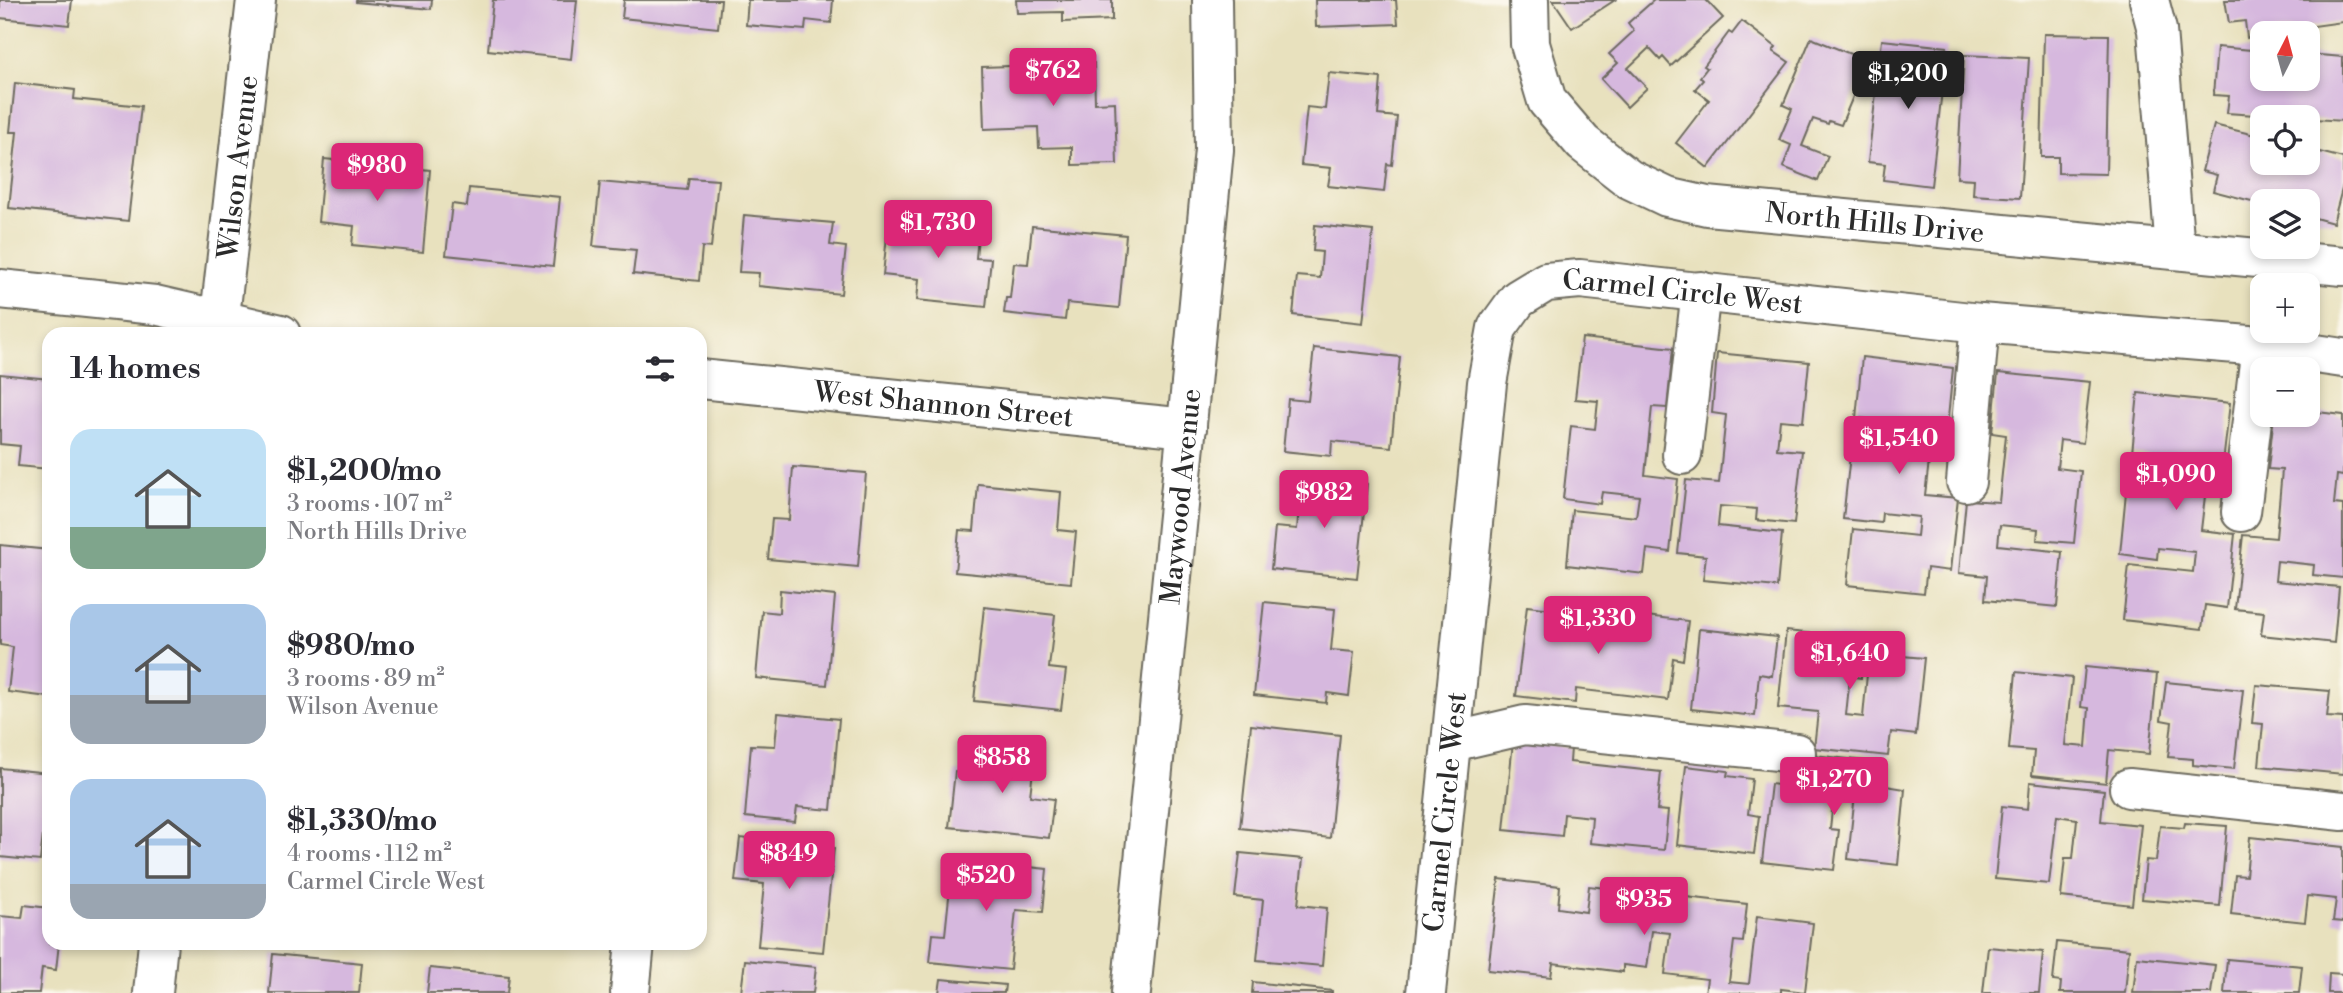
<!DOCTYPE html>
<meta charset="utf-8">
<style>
body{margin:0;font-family:"Libre Bodoni",serif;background:#f2f2f3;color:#2b2b33;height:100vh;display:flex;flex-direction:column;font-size:26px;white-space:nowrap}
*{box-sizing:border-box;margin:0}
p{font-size:23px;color:#7c7c81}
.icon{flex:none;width:38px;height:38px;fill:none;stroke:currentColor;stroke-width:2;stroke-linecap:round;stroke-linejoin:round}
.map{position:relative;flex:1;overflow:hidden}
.details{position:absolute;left:42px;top:327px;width:665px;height:623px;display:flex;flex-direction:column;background:#fff;border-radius:21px;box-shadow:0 4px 10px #0003}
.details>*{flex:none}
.needle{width:46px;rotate:6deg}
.controls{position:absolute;left:2250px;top:21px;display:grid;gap:14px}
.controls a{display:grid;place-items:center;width:70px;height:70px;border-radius:14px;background:#fff;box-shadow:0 4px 10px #0003;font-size:35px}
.price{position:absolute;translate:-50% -60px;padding:0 16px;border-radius:7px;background:#db2777;color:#fff;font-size:23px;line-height:46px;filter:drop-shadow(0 2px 4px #0008)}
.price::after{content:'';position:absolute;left:50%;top:42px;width:21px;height:16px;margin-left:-10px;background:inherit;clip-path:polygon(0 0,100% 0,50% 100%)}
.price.selected{background:#222;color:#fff}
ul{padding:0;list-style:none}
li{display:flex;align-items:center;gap:21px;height:175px;padding:0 28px}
li span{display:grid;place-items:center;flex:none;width:196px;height:140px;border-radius:21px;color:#555}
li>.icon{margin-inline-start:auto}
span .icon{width:84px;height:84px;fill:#fffc;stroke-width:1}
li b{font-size:30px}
h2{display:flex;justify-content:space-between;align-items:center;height:84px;padding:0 28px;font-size:30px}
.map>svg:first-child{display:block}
</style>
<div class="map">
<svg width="2343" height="993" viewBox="0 0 2343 993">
<rect width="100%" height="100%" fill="#fbf7ec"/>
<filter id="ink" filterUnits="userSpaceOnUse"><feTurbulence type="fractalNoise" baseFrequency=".0143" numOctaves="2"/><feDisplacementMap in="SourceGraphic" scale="14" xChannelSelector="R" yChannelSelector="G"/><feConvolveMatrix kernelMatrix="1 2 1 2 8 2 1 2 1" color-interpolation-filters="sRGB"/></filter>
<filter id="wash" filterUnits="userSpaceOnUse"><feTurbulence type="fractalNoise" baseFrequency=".00686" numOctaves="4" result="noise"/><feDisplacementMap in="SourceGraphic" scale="28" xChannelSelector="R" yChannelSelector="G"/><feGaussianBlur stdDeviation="1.57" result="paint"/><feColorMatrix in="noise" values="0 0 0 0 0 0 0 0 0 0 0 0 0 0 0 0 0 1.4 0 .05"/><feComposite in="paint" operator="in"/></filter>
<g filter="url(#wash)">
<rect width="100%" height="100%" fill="#e8e1be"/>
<g id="blocks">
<!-- building -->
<g fill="#d6b8de">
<path d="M0,0H72L69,25L0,18Z"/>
<path d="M356,0H432L431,9L356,2Z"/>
<path d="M493,0H577L571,59L488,50Z"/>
<path d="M624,0H721L718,28L622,18Z"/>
<path d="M748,0H833L831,23L806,20L805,30L746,25Z"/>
<path d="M1016,0H1112V20L1063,22V12L1017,13Z"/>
<path d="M1315,0H1396L1398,24L1316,27Z"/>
<path d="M1553,0H1615L1572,28Z"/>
<path d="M1654,0H1706L1723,18L1671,66L1663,57L1660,60L1649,48L1628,68L1647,88L1627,107L1601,79L1618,63L1609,54L1634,31L1628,23Z"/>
<path d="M2225,0H2343V22L2263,33V35L2247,38L2245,21L2229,23Z"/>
<path d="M1742,21L1776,47L1773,51L1789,62L1708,168L1676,143L1709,100L1695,89L1703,80L1700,77L1707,68L1704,66L1729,32L1732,34Z"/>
<path d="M2044,34L2109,35L2106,174L2058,173V157H2041Z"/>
<path d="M1811,38L1868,61L1841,125L1829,121L1828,124L1813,119L1802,146L1828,156L1818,181L1783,167L1791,145L1779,140L1792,109L1783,105Z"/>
<path d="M1882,40L1947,47L1931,186L1883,180L1885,164L1868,162Z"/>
<path d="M2217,47L2263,51V79H2308V54L2343,57V121L2227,113L2229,96L2213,95Z"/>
<path d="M1964,55L2029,58L2020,198L1973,195L1974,179L1957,178Z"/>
<path d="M1094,63L1095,103L1115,102L1117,164L1072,165V147L1039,148L1038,127L984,129L982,67Z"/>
<path d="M1329,73L1381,78L1378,115L1397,117L1392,165L1387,164L1384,192L1328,186L1331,168L1301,165L1307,107L1325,109Z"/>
<path d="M15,83L75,90L74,99L141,106L128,221L9,208L17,132H10Z"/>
<path d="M2214,125L2263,137V163H2308V149L2343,158V185L2333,223L2308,216V201H2263V204L2213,191L2217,175L2202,171Z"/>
<path d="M324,159L430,170L423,252L352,245L354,226L318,222Z"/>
<path d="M689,178L718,180L711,248L702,247L699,281L633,274L636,250L593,246L600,182L687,190Z"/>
<path d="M469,188L560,197L553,266L446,255L452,204L467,206Z"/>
<path d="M744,215L833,223L830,245L846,247L841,294L758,286L759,273L739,272Z"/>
<path d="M889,215L979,225L976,258L991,259L986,307L917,300L919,279L883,275Z"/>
<path d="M1315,225L1373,231L1363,323L1293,315L1297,276L1320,278L1322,252L1313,251Z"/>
<path d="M1032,226L1126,235L1119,308L1067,303L1065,320L1004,313L1006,298H1010L1014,263L1028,264Z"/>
<path d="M1582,338L1673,348L1667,408L1652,407L1645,475L1678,479L1670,552L1647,549L1644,574L1567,565L1572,510L1636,517L1639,496L1602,492L1600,504L1563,499L1571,426L1595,429L1598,401L1575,399Z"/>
<path d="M1314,348L1400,357L1391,447L1332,441L1331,456L1283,451L1288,399L1308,401Z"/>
<path d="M1717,353L1809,362L1803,422L1780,420L1777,449L1802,451L1794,524L1756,520L1757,509L1720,506L1718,526L1782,533L1777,587L1703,580L1706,556L1678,553L1686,480L1719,483L1726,415L1712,413Z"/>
<path d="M1862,357L1953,368L1947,428L1933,427L1925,495L1958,498L1950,571L1927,568L1924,593L1847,585L1853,529L1917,536L1919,517L1882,513L1881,523L1843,519L1851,446L1875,449L1878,420L1856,418Z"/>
<path d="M1998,373L2090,382L2083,443L2060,440L2057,468L2081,471L2074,543L2037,540L2038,529L2000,525L1998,545L2062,552L2057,607L1985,600L1987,576L1959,573L1966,500L1999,502L2006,435L1992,433Z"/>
<path d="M0,374L49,379V469L18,466L20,446L0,444Z"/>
<path d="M2138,393L2230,403L2223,463L2209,462L2201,530L2235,534L2227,608L2205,605L2202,629L2123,620L2129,565L2193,572L2195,552L2158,548L2157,559L2120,554L2127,482L2152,484L2155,456L2132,453Z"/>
<path d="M2308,411L2343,415V476L2337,475L2334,504L2343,505V578L2313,575L2314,565L2277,561L2275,581L2339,587L2334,643L2261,635L2264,612L2235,609L2243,535L2276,538L2282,470L2268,469L2274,415H2308Z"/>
<path d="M793,467L866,473L858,567L768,559L772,519L789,520Z"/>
<path d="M1302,477L1367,484L1357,578L1271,569L1275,527L1297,529Z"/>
<path d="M978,484L1061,492L1058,530L1076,532L1071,583L955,572L959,530L974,531Z"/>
<path d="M0,545L49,550V697L8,692L13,647L0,645Z"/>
<path d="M780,590L835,596L827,685L756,678L762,611L779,613Z"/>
<path d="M1264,602L1335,609L1331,650L1354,652L1349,696L1327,693L1326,703L1254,695Z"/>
<path d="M1527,606L1585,613L1583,635L1611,637L1614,612L1688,621L1683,660L1673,658L1668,700L1576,689L1575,703L1516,696Z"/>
<path d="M984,607L1055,615L1049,668L1066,670L1061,710L974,701Z"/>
<path d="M1699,629L1777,637L1772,676L1759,674L1755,716L1691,709Z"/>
<path d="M1786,631L1865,639L1861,678L1850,676L1846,715L1863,717L1869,653L1924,658L1916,735L1891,732L1888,756L1814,748L1818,712L1778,708Z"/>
<path d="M2085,667L2157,674L2149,754L2109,750L2106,783L2032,775L2034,751L2009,749L2016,672L2072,678L2065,745L2086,747L2089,708L2081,707Z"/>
<path d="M2166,682L2243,690L2234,769L2193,765V759L2168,757L2172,722L2161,720Z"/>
<path d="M2256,685L2330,691L2327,717L2343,718V774L2259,766L2263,724L2252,723Z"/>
<path d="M778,713L839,719L831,810L797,807L795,822L745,817L751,745L775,746Z"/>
<path d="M1251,725L1340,735L1330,838L1240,828Z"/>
<path d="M990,740L1036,745L1030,796L1054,799L1049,838L949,827L955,771L987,774Z"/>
<path d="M1513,742L1571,748L1570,762L1661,772L1657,810L1668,811L1664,850L1590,843L1592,817L1564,814L1562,836L1504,830Z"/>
<path d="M1815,755L1881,763L1880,785L1905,789L1898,865L1848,859L1855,794L1834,791L1830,829L1839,830L1834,870L1762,862L1771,784L1811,789Z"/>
<path d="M1686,766L1728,771L1727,776L1752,779L1748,814L1759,816L1754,854L1677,845Z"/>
<path d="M0,768L49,773V819L45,818L40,861L0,857Z"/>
<path d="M2030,782L2104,790L2101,821L2141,825L2132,905L2061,897L2065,858H2073L2077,819L2057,816L2049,884L1995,879L2002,806L2028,809Z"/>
<path d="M2185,823L2227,826L2220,906L2142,899L2146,860L2156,861L2160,826L2184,828Z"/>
<path d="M2250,837L2343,847V922L2333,921L2336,899L2308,896L2305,922L2231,914L2235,875L2246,876Z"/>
<path d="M740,838L834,848L823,952L758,946L764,884L735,881Z"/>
<path d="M1240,853L1303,859L1298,905L1327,908L1322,966L1257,960L1263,900L1235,897Z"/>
<path d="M953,859L1047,869L1043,912L1016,910L1010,970L930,962L933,934L945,935Z"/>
<path d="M1499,879L1560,886L1558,908L1586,912L1589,886L1747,904L1743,942L1734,941L1729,982L1749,984L1757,916L1813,923L1805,992L1781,989V993H1705L1707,979L1665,974L1670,933L1652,931L1647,968L1623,965V972L1553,963L1551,977L1488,970Z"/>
<path d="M24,905L49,908V943H59L56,970L42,968L39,993H0V916L22,918Z"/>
<path d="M2057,942L2129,949L2125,993H2060L2061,982L2053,981Z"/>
<path d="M1988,947L2043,952L2039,993H1983Z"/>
<path d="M273,954L362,963L359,993H269Z"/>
<path d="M2137,957L2215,965L2211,993H2133Z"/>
<path d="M2227,959L2302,966L2299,993H2224Z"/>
<path d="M745,960L816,967L813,993H741Z"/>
<path d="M430,968L509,976L507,993H427Z"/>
<path d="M2329,973L2343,974V993H2328Z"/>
<path d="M941,979L1005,985L1004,993H939Z"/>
<path d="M1253,982L1332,991V993H1252Z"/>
</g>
</g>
</g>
<g filter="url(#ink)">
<use href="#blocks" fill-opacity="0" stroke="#6d6b5e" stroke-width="2"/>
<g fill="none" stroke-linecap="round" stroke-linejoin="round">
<defs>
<g id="minor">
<path id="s1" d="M1529,0L1530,44L1547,101L1583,143L1629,179L1667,197L1707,206L2343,266"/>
<path d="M2149,0L2157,30L2175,250"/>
<path d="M0,289L155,305L281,334"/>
<path id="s2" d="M218,334L256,0"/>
<path id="s3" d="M700,379L1187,428"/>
<path d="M1682,455L1701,291"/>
<path d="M1966,482L1980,323"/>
<path d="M2241,512L2261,346"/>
<path d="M1452,742L1525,725L1796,753"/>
<path d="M2129,788L2343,811"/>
<path d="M153,993L158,943"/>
<path d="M630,993L635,943"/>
<path id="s4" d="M1131,993L1214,150L1212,0"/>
<path id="s5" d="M1426,993L1487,383L1497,328L1518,299L1546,282L1580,279L1980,323L2261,346L2343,358"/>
</g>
</defs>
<!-- minor casing -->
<use href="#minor" stroke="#6d6b5e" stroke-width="42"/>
<!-- minor -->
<use href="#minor" stroke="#fff" stroke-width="38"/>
</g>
</g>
<g text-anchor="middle" stroke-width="6" stroke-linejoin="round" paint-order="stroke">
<!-- street labels -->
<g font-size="28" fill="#2b2b2b" stroke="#fbf7ec">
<text dy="10" stroke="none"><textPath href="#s2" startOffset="168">Wilson Avenue</textPath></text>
<text dy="10" stroke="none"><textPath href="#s1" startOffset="469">North Hills Drive</textPath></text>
<text dy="10" stroke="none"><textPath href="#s5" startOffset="875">Carmel Circle West</textPath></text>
<text dy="10" stroke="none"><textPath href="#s3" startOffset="245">West Shannon Street</textPath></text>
<text dy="10" stroke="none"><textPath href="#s4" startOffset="499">Maywood Avenue</textPath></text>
<text dy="10" stroke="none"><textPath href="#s5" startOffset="182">Carmel Circle West</textPath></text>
</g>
</g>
</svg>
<div class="controls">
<a><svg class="needle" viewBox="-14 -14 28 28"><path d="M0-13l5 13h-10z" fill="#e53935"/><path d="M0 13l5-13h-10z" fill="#7c7c81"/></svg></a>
<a><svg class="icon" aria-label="locate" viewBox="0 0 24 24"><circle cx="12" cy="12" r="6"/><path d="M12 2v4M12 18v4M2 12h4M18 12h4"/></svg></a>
<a><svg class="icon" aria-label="layers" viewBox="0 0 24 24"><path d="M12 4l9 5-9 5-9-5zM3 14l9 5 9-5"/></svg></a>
<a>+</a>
<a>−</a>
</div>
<b class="price" style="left:1053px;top:108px">$762</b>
<b class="price selected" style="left:1908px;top:111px">$1,200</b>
<b class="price" style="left:377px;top:203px">$980</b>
<b class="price" style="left:938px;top:260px">$1,730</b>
<b class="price" style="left:1899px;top:476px">$1,540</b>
<b class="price" style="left:2176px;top:512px">$1,090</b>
<b class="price" style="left:1324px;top:530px">$982</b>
<b class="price" style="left:1598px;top:656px">$1,330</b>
<b class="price" style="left:1850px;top:691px">$1,640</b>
<b class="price" style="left:1002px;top:795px">$858</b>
<b class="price" style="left:1834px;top:817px">$1,270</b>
<b class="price" style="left:789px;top:891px">$849</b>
<b class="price" style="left:986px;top:913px">$520</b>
<b class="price" style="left:1644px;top:937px">$935</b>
<section class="details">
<h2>14 homes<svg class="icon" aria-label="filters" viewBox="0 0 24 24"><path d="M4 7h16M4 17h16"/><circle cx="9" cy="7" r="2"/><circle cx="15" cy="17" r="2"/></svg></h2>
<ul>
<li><span style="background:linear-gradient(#bfe0f5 70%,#7fa58c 0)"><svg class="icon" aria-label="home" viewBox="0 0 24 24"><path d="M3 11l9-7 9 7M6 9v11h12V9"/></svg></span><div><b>$1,200/mo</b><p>3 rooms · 107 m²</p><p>North Hills Drive</p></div></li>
<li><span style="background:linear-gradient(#a9c7e8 65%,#9aa5b1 0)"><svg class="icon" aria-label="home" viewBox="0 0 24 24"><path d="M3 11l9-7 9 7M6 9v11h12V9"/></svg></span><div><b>$980/mo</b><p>3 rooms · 89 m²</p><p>Wilson Avenue</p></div></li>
<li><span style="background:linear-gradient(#a9c7e8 75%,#9aa5b1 0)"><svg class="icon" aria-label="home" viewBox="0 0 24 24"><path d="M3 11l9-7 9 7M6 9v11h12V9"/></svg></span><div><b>$1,330/mo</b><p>4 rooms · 112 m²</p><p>Carmel Circle West</p></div></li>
</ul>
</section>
</div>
